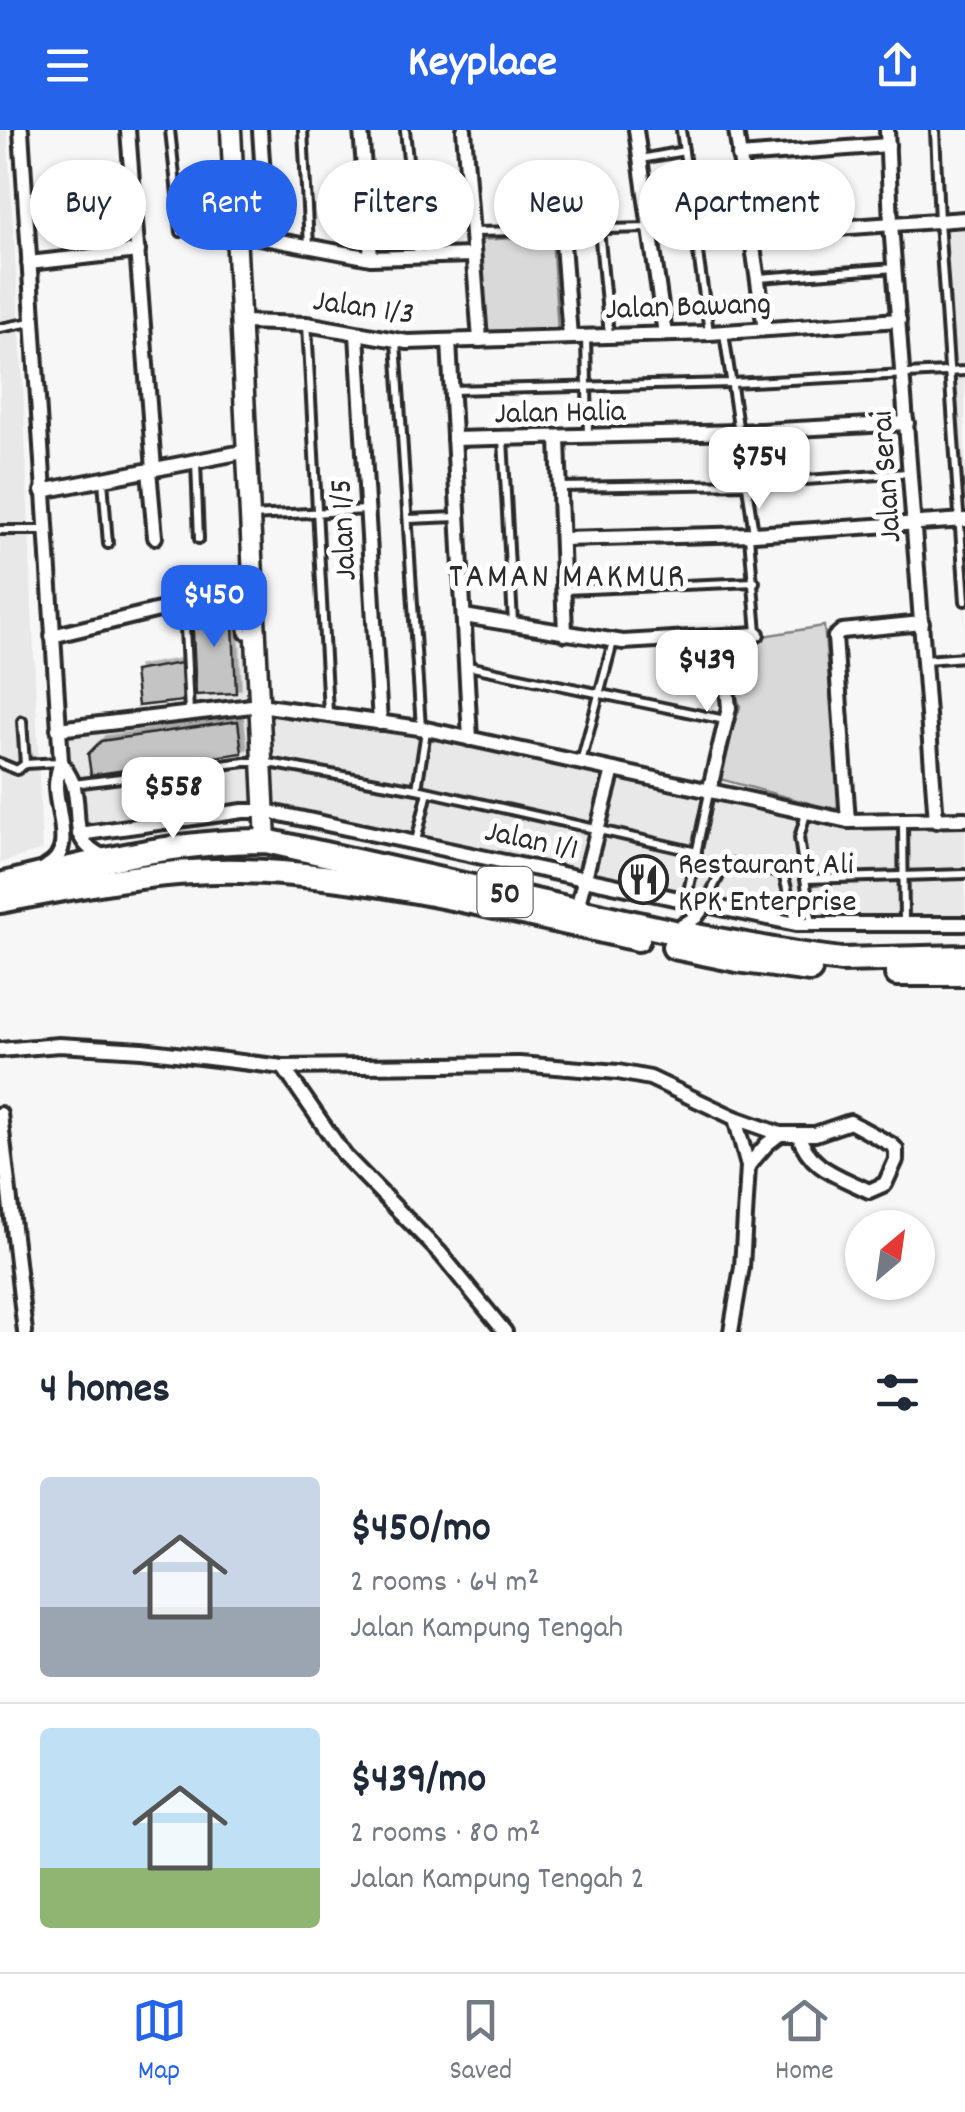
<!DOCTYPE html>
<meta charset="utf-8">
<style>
body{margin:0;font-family:Dekko,sans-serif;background:#f6f6f7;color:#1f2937;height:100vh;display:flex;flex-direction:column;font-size:38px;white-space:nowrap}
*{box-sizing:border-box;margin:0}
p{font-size:32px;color:#747a83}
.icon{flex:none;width:55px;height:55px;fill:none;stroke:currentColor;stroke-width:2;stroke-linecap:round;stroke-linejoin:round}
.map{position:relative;height:1202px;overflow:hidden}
.drawer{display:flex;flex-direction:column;background:#fff;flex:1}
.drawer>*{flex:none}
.hud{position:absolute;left:30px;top:30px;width:905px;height:90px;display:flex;gap:20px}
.needle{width:65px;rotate:29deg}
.fabs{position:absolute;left:845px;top:1080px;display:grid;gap:20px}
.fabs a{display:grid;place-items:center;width:90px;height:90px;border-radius:50%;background:#fff;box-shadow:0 2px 8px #0004;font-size:50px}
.price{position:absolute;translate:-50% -85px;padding:0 22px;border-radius:20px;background:#fff;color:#222;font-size:32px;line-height:65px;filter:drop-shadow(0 2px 5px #0008)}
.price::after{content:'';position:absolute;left:50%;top:60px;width:30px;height:22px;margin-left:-15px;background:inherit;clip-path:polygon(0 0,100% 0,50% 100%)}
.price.current{background:#2563eb;color:#fff}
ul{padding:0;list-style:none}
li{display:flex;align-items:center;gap:30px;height:250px;padding:0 40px}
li+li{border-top:2px solid #e0e1e3}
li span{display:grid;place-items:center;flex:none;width:280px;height:200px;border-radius:10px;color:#555}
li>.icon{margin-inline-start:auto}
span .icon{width:120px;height:120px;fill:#fffc;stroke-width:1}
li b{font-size:42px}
h2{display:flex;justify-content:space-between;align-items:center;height:120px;padding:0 40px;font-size:42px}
.chip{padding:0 35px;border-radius:45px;background:#fff;box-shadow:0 2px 8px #0004;font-size:35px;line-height:90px}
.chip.current{background:#2563eb;color:#fff}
header{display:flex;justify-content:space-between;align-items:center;height:130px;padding:0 40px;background:#2563eb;color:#fff;font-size:45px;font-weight:700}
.tab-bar{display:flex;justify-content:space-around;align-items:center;height:140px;border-top:2px solid #e0e1e3;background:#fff;font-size:28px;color:#747a83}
.tab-bar a{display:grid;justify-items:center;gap:5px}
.tab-bar .current{color:#2563eb}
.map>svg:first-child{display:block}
</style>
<header><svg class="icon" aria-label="menu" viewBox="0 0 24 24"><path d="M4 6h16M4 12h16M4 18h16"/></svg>Keyplace<svg class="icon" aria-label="share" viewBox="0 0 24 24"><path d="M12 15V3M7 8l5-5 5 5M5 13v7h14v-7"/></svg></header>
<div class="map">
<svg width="965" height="1202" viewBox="0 0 965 1202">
<defs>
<filter id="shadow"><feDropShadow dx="4.5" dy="-4.5" stdDeviation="0" flood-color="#0004"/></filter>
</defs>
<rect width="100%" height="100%" fill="#f7f7f7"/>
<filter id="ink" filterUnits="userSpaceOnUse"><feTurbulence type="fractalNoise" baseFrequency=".01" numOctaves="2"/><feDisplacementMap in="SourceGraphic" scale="20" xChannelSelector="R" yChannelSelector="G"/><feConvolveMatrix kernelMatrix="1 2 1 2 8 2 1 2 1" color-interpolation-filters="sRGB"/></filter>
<g filter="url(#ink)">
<!-- built -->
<g fill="#e8e8e8">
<path d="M0,0H7L23,252L42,720L0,733Z"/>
<path d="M965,85V497L935,86Z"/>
<path d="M248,463L254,579L428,604L815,689L965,694V798L821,799L272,686L242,685L76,708L62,594L186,579L181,480Z"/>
</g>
<!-- green -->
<g fill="#d9d9d9" stroke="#828282" stroke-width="2.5">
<path d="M552,106L558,201L481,205L477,110Z"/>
<path d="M824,496L841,677L827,678L716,648L740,577L721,513Z"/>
</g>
<!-- building -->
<g fill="#c4c4c4" stroke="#2b2b2b" stroke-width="2.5" filter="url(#shadow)">
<path d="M232,471L236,563L196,565L192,482Z"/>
<path d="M181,533L184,571L138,576L134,541Z"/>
<path d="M238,591L242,623L91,645L88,624L101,611Z"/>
</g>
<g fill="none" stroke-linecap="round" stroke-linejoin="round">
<defs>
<g id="lane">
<path d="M170,0L181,102"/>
<path d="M303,0L309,116"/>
<path d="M405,0L418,128"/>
<path d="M681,0L709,202"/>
<path d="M935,0L939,91L965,471"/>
<path d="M641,29L684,21"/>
<path d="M599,99L609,205"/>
<path d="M473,102L650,98"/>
<path d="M759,148L895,138"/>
<path d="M307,195L328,582"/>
<path d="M0,198L31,192"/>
<path d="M724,203L754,403"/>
<path d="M586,207L588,305"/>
<path d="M396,212L421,598"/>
<path d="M452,260L732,253L965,241"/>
<path d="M503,309L513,493"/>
<path d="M196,332L199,409"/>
<path d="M103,350L108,414"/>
<path d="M561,357L747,354L908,343"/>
<path d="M251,386L367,380"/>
<path d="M408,389L457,387"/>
<path d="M0,400H45"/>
<path d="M749,406L757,503"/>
<path d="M564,460L755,452"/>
<path d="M240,462L244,504L254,506"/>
<path d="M184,476L189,582"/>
<path d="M925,530L965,527"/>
<path d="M468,536L725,590"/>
<path d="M22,591L25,634"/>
<path d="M581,632L613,512"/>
<path d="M0,633L17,640L25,634L59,632"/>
<path d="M74,654L245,632H263L417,659L697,722"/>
<path d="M417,659L426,601"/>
<path d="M806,684L799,708L812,795"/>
<path d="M903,692L904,795"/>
<path d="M416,711L428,662"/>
<path d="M805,749L965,744"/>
<path d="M686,771L709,663"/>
<path d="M705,774L726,732L783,743L796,794"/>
</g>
<g id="street">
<path d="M21,0L61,631C59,639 56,648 56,656C56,683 76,722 46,737"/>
<path d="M128,0L154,339"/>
<path d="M260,0L267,108"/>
<path d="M361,0L371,128"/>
<path d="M464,0L480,210"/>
<path d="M636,0L665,204"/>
<path d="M736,0L765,199"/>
<path d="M887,0L891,94L936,691"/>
<path d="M739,26L888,15"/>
<path d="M562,100L570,207"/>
<path d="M237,103L371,128L473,125"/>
<path d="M751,104L965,89"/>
<path d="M29,133L138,121"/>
<path d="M241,192L307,194L407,212L710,203L899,190"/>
<path d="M357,204L380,593"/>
<path d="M449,211L470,609"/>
<path d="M454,309L740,302L907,293"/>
<path d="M558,309L565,504"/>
<path d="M149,340L155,407"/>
<path d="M42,361L248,321"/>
<path d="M562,409L754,404L965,390"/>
<path d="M464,486L623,512L757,504"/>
<path d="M52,506L254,457"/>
<path d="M58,599L260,575L426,599L848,691L965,689"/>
<path d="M61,631C64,638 71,647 73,654C83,686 66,711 105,727"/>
<path d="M709,662L729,578L722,508"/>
<path d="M848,691L835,507L842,501L922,493"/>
<path d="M79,704L243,681H266L796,794H965"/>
<path d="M577,778L613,640"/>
<path d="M676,800L696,787L705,775"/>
<path d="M0,920L59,915L142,920L283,937L519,934L618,942L650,948L735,988L780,1004H815L850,992L892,1015L896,1019V1030L885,1054L869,1061C837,1045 811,1040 798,1004"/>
<path d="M283,937L345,1026L440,1123L505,1202"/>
<path d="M0,984L25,1202"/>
<path d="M748,1036L767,1014L780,1004"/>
<path d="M731,1202L742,1137L748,1036L735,988"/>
</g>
<path id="secondary" d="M231,0L266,711"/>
<g id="highway">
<path d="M0,755C89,733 174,711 266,711L674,802L796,824L841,830L965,827"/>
<path d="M0,771C78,756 162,739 241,741C376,745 506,780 638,809"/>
<path d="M674,817L737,830L810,840"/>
<path d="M897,844H965"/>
</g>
</defs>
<!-- lane casing -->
<use href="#lane" stroke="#2b2b2b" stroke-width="14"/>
<!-- street casing -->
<use href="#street" stroke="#2b2b2b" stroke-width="20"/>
<!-- secondary casing -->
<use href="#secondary" stroke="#2b2b2b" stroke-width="25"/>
<!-- highway casing -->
<use href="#highway" stroke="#2b2b2b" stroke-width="30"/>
<!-- lane -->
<use href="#lane" stroke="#fff" stroke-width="6"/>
<!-- street -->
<use href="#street" stroke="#fff" stroke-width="12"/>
<!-- secondary -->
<use href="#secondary" stroke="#fff" stroke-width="18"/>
<!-- highway -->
<use href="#highway" stroke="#fff" stroke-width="22"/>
</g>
</g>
<!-- icons -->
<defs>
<symbol id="restaurant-ring" viewBox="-11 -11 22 22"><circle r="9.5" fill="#fff" stroke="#2b2b2b" stroke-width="1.5"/><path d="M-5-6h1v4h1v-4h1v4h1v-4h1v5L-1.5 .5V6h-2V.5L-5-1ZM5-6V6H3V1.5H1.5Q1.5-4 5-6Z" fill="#2b2b2b"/></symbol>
</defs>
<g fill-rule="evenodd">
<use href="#restaurant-ring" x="616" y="722" width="55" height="55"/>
</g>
<g text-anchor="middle" stroke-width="10" stroke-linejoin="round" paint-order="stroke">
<!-- shield labels -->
<rect fill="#fff" stroke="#6b6b6b" stroke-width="2.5" x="477.5" y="737" width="55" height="50" rx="8"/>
<g font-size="30" font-weight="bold" fill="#2b2b2b">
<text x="505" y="772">50</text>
</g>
<!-- street labels -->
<g font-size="32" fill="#2b2b2b" stroke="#fff">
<text transform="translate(688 174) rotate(-2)" y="11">Jalan Bawang</text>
<text transform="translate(364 175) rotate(8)" y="11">Jalan 1/3</text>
<text transform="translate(560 280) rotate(-1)" y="11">Jalan Halia</text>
<text transform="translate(884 347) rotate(-94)" y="11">Jalan Serai</text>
<text transform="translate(341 400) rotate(-93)" y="11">Jalan 1/5</text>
<text transform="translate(532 708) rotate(12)" y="11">Jalan 1/1</text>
</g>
<!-- poi labels -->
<g font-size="32" fill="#2b2b2b" stroke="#fff" text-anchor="start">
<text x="678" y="743">Restaurant Ali<tspan x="678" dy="37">KPK Enterprise</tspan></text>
</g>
<!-- neighbourhood labels -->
<g font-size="35" letter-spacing="2.5" fill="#2b2b2b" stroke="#fff">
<text x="568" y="456">TAMAN MAKMUR</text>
</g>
</g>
</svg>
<div class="fabs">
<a><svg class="needle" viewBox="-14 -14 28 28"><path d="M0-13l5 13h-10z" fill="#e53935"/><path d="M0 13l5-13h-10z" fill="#747a83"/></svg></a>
</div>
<b class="price" style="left:759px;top:382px">$754</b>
<b class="price current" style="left:214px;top:520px">$450</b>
<b class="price" style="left:707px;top:585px">$439</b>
<b class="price" style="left:173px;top:712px">$558</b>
<div class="hud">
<a class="chip">Buy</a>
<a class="chip current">Rent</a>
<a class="chip">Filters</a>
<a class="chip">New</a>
<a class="chip">Apartment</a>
</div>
</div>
<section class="drawer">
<h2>4 homes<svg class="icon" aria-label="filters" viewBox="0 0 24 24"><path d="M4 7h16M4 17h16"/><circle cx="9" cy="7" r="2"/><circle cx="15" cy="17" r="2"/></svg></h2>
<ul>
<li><span style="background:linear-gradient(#c9d6e8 65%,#9aa5b1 0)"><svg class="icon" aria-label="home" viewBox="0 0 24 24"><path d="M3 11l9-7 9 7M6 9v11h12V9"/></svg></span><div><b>$450/mo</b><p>2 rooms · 64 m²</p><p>Jalan Kampung Tengah</p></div></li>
<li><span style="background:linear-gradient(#bfe0f5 70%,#8fb573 0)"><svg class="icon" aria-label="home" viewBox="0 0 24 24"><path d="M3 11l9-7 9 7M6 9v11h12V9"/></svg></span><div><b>$439/mo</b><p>2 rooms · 80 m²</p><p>Jalan Kampung Tengah 2</p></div></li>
</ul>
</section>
<nav class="tab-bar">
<a class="current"><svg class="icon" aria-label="map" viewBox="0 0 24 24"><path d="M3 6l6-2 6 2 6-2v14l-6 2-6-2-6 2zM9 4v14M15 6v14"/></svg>Map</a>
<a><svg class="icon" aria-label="saved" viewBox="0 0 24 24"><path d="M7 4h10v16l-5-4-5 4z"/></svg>Saved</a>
<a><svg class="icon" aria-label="home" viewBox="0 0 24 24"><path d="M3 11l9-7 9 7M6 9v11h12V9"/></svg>Home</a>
</nav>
